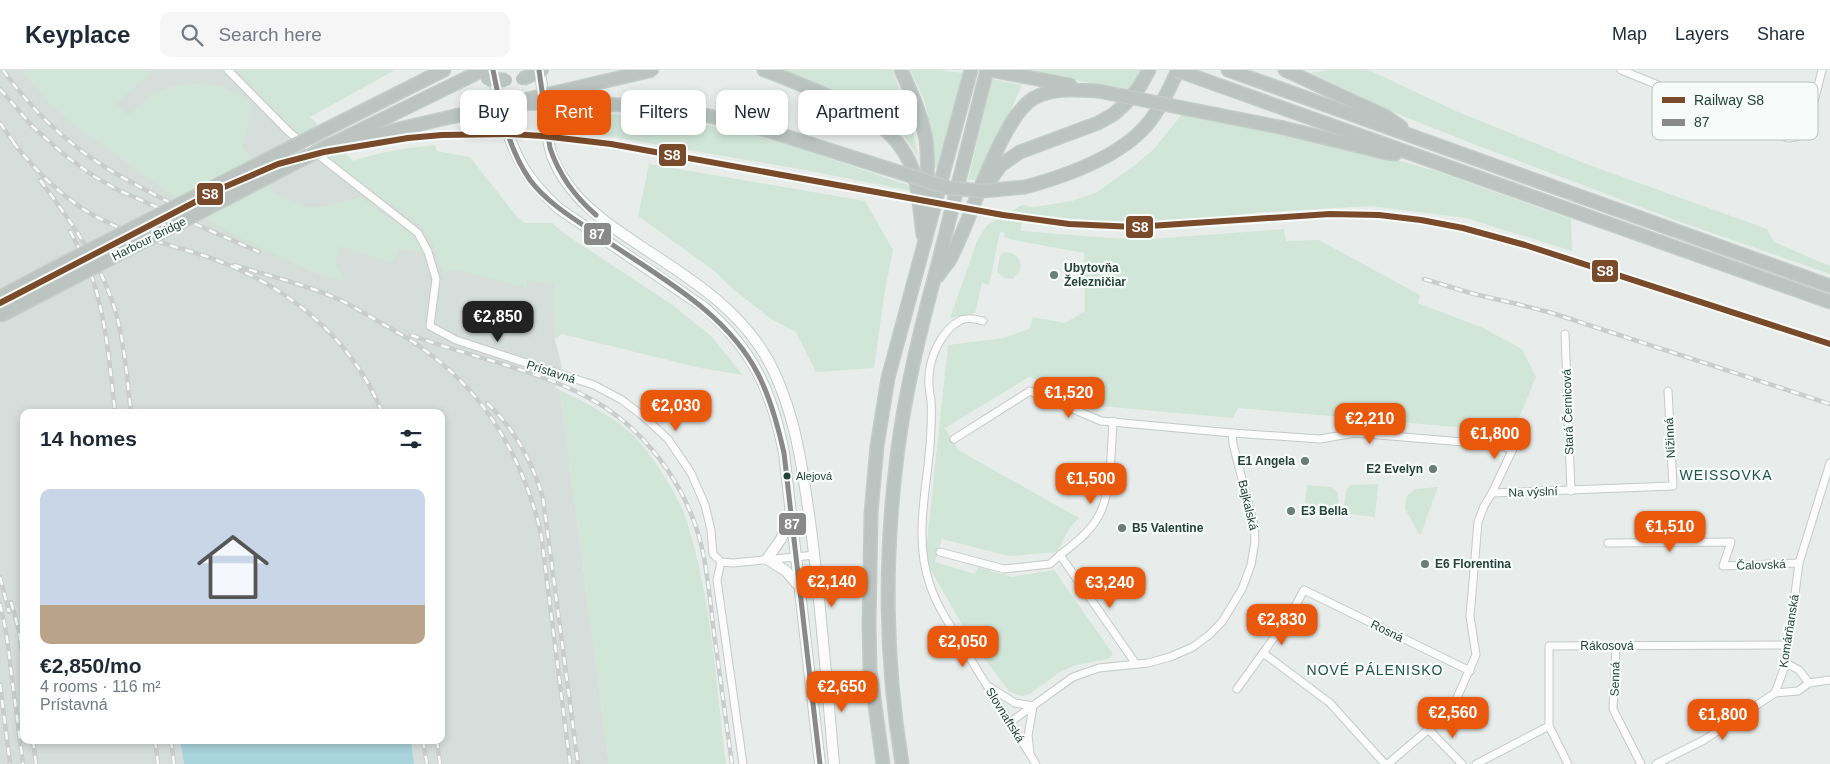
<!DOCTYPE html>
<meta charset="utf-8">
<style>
body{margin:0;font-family:Helvetica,sans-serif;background:#f6f6f7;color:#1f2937;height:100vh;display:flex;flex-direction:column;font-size:19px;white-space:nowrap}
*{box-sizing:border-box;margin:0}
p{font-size:16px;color:#747a83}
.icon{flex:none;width:28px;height:28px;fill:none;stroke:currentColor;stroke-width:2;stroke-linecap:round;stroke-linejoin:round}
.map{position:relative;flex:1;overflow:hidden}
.drawer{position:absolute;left:20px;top:339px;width:425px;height:335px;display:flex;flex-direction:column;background:#fff;border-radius:10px;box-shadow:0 2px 8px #0003}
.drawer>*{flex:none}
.top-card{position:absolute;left:460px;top:20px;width:475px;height:45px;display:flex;gap:10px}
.price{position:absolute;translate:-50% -42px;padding:0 11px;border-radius:10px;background:#ea580c;color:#fff;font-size:16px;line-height:32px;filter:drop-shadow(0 1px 2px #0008)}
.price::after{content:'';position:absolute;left:50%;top:30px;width:15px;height:11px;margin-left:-8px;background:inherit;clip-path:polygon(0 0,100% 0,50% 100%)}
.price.on{background:#222;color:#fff}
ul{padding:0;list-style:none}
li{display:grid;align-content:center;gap:10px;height:265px;padding:0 20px}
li+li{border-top:1px solid #e0e1e3}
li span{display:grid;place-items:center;height:155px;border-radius:10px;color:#555}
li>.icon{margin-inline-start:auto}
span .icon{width:90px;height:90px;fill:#fffc;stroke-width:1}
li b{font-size:21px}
h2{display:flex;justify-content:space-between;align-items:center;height:60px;padding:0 20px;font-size:21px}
.chip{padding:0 18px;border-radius:10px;background:#fff;box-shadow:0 2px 8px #0003;font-size:18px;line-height:45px}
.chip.on{background:#ea580c;color:#fff}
header{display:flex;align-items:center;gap:30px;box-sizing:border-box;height:70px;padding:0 25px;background:#fff;border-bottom:1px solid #e0e1e3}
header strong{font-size:24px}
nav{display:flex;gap:28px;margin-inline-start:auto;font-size:18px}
.search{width:350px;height:45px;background:#f6f6f7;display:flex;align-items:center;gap:12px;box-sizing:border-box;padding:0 18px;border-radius:10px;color:#747a83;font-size:19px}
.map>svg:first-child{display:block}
</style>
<header>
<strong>Keyplace</strong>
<div class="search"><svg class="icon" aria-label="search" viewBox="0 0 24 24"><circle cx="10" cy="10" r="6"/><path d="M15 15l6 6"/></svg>Search here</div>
<nav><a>Map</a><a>Layers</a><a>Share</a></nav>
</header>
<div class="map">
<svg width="1830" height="694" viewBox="0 0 1830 694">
<rect width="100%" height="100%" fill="#e8edeb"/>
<!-- built -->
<path fill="#d6dedb" d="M0,0H264L353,91L458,165L554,215L555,269L562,297L555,318L560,320L609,694H414L411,670H441V342H24V670H180L184,694H0Z"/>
<!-- green -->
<g fill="#d1e6d8">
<path d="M22,0H151L147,7L115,33L128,46C137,39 152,23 162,20C190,10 232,12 252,36L242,77L273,122L306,137H324L360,127L413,165L423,182L399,178L393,193L340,176L335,192L345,211L312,202L238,167L195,142L75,55L52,36Z"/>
<path d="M236,0H395L310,47L305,43L353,91C380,82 406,78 435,75L437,81L470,87L518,148L525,153H552L565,164L674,236L711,266L743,305L700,298L562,264L555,269L554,215L527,209V218L455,199L443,203L433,175L422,156L343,100L290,56Z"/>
<path d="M783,0H892L910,47L918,87C886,32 838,23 783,0Z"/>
<path d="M910,0H937L964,3L940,99L934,98L932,63L924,29Z"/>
<path d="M1028,0H1142L1129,21Z"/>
<path d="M1329,0H1369L1456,41L1589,95L1767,159L1774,172L1830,196V204L1678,151L1471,73L1398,44L1310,3Z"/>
<path d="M992,9L1022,15L980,110H968Z"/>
<path d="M563,42C620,43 678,48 733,60C792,74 850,96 908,115L911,121L805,100L578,61Z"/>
<path d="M1182,44L1337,73L1439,102L1571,149L1572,181L1466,148L1371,136L1264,142L1190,150L1106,152L1023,144L1021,161L1138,170L1284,159L1286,171L1319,170L1420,225L1418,233L1483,258L1522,279L1536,307L1513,362L1238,338L1233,348L1100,336L1029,307L945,358L958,380L1079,448L1069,459L1057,482L1009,486L942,469L935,492L975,504L978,497L1012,507L1054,500L1113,584L1108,589L1076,595L1060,602L1030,624L1023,626L1017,625L1009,621L981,584L976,579L925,490L948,275L1003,268L1029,259L1033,247L1065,253L1085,241L1084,183L1013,170L1004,167L1005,163L1000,162L989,215L982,213L975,243L950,248L977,171L987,155L1022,135L1034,137L1072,131L1097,122L1135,95L1154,79Z"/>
<path d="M649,94L865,131L893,180L884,226L874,298L816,302L796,262L771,249L734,220L713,200L638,146Z"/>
<path d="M1005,182C1017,183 1022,190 1020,201L1013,209L1004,208L997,202L1000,185Z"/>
<path d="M560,320C586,333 613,346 634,366C650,382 678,425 685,446C711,523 716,613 726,694H609Z"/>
<path d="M1378,414L1375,447L1349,444L1344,439L1346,420L1350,415Z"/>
<path d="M1307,415L1331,417L1338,423L1339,444L1304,441Z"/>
<path d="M1438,417L1421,464H1419L1405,439L1406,427L1415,419Z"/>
</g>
<!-- water -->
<path fill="#a9d4db" d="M180,670H411L414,694H184Z"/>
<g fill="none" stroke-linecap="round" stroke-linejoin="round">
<defs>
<g id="minor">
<path d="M228,0L289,62L418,163L428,182L436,209L430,256L456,270L594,315L622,330L643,346L668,369L691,403L705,435L711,460L713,484L721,492L733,493L815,485"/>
<path d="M1621,0L1788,68C1796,68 1801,66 1807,60L1822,0"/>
<path d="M983,251C976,249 968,247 961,250C942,259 929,288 929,308C928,316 930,323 931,330C932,345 931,361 930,376C926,423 914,469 930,515C937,537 952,558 964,578C987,617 1012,655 1036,694"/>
<path d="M1565,264L1571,421"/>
<path d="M1113,351C1111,378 1112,424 1098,447C1090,462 1074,474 1060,485L1136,594"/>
<path d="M1232,363L1320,369L1355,363L1499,375L1512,380"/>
<path d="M954,369L1030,321L1101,351L1232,363L1233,374L1254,455L1255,471L1251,495L1242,519L1222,552L1209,565L1193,577L1170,587L1148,593L1099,598L1073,607L1009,653"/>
<path d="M1492,423L1519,366"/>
<path d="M1608,473L1731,472L1723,496L1799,493"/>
<path d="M940,482L1004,499L1050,494L1060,485"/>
<path d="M721,492L717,510L743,694"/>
<path d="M1616,577L1613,639L1641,694"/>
<path d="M1263,583L1330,633L1385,694"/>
<path d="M1786,593L1799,600L1809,613"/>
<path d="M988,616L1015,633L1033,636"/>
<path d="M1237,619L1291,544L1304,520L1470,601"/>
<path d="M1775,623L1798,621L1809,613L1830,610"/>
<path d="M1428,659L1462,694"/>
<path d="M1030,683L1028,666L1033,636"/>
<path d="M1388,694L1452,639L1476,585L1470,546L1473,512L1478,452L1484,436L1492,423L1673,416L1668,321"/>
<path d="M1476,694L1549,656"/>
<path d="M1568,694L1549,656V576L1788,575"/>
<path d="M1656,694L1704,670L1775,623L1786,593L1799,493L1830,393"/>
</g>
<g id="secondary">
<path d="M494,6L498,28"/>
<path d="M541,8L542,17"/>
<path d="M545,41C547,56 547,72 552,86C570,132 612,157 651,183C696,212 741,242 768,290C796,342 803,401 811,459C821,537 827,616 834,694"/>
<path d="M502,45C515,88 525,107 558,138L705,238C753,280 772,321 784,383L820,694"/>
<path d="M791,445L781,469L767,489L786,501L799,516"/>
</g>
<g id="motorway">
<path d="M764,0C781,6 797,13 814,20C852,36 896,55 912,98C919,119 920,143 923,165"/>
<path d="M901,0C911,22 922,46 926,70C929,93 927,117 926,140"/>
<path d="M989,0L1070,15"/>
<path d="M1228,0L1830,216"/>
<path d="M1285,0L1385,46L1401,57"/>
<path d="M1288,40L1830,232"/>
<path d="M1284,58L1387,83L1395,84"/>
<path d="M313,66L444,0"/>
<path d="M990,110L1001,95L1020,82L1098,53L1114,44L1126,33L1140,16L1149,0"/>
<path d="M1025,117C1066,106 1123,86 1150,51C1162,35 1170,18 1178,0"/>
<path d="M938,206C941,201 945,196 949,191C970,155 1000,47 1034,28C1054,17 1077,20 1098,21"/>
<path d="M0,227L53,199"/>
<path d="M883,694L870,599L869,555L871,443L877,376L888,308L971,0"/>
<path d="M902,694C885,589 884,491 897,386C905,321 921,257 938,194C954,129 971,65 987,0"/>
</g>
</defs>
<!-- minor casing -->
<use href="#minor" stroke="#c5cac8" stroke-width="9"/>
<!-- secondary casing -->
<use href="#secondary" stroke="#c3cbc8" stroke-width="12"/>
<!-- motorway casing -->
<use href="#motorway" stroke="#c3ccc9" stroke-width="15"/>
<!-- minor -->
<use href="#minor" stroke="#fcfcfc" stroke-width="7"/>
<!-- secondary -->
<use href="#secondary" stroke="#fcfcfc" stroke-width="10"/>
<!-- motorway -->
<use href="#motorway" stroke="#bcc4c2" stroke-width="12"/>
<defs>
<g id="rail">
<path d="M3,0C30,38 63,70 102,95C131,114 163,128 193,145"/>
<path d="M0,19L33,57L67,87L95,107L118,120L259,182"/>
<path d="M0,53L17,77"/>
<path d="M13,72C34,99 59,124 88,142C123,163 163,173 202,185C281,211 350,264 382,342"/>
<path d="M40,110C71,152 101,192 116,243C125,275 127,310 131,342"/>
<path d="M70,161C79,178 88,195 94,213C107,255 110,299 115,342"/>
<path d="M234,195C268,206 305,214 338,229C353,236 367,245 381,253C395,261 410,269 423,279C486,323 523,389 541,463L570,694"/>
<path d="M1424,209L1474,224L1517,234L1552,243L1830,334"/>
<path d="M411,265C469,287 533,298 589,328C642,356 684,411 700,470C708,500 710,532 714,563C720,607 726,650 732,694"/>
<path d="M487,333C515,359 532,391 543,428L578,694"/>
<path d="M0,507L9,542"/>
<path d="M11,532L19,561L24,596"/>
<path d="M0,534L6,561L23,694"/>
<path d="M0,614L10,694"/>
<path d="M33,670L36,694"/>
<path d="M155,670L158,694"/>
<path d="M171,670L174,694"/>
<path d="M423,670L427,694"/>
<path d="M437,670L440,694"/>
</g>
</defs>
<!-- rail casing -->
<use href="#rail" stroke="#c9cdcc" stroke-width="4.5"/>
<!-- rail -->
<use href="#rail" stroke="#f7fbf9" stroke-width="2.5" stroke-dasharray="8" stroke-linecap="butt"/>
<defs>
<g id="motorway-bridge">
<path d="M1176,0L1288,40"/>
<path d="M487,9L506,10"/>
<path d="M522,9L543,0"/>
<path d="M1098,21L1284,58"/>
<path d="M516,33L630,35L701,44L769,61L949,118L982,121L1025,117"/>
<path d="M346,73L399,59L653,0"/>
<path d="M53,199L313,66"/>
<path d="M0,246L324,78L483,0"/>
</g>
</defs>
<!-- motorway-bridge casing -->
<use href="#motorway-bridge" stroke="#c3ccc9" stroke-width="15" stroke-linecap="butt"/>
<!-- motorway-bridge -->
<use href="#motorway-bridge" stroke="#bcc4c2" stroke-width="12"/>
<defs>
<g id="bus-1">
<path d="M493,0C501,39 507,77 530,110C548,134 576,150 601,167C657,206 726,241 758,304C771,329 778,356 784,383L820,694"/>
<path d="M539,0L550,78C559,105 574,126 596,145"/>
</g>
</defs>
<!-- bus-1 casing -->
<use href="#bus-1" stroke="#f7fbf9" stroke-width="9"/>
<!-- bus-1 -->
<use href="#bus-1" stroke="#898989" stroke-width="5"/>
<defs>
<path id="rail-1" d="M0,233L222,118L278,94L324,82L408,68L442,65L509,64L543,66L611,74L1003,145L1069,154L1135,157L1330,144L1379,145L1421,150L1463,158L1525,175L1830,274"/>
</defs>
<!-- rail-1 casing -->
<use href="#rail-1" stroke="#f7fbf9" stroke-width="10"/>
<!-- rail-1 -->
<use href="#rail-1" stroke="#7a4b2a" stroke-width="6"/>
</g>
<!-- markers -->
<g fill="#697e78" stroke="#f7fbf9" stroke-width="2">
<circle cx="1054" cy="205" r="5"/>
<circle cx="1305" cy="391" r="5"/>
<circle cx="1433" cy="399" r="5"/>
<circle cx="1291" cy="441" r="5"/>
<circle cx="1122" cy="458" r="5"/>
<circle cx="1425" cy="494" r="5"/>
</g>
<circle fill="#24423a" stroke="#f7fbf9" stroke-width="2" cx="787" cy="406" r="4.5"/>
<g text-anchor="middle" stroke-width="4.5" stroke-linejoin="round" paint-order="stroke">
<!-- bus labels -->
<g font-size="11" fill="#24423a" stroke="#f7fbf9" text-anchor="start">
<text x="796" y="410">Alejová</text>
</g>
<!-- street labels -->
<g font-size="12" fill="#24423a" stroke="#f7fbf9">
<text transform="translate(149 169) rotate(-27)" y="4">Harbour Bridge</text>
<text transform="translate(551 302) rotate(18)" y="4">Prístavná</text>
<text transform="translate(1568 342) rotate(-92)" y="4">Stará Černicová</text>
<text transform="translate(1670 368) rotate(-93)" y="4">Nížinná</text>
<text transform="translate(1533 422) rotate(-2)" y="4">Na výslní</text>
<text transform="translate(1248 435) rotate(77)" y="4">Bajkalská</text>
<text transform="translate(1761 495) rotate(-2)" y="4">Čalovská</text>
<text transform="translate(1387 561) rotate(26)" y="4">Rosná</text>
<text transform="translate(1789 561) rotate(-81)" y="4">Komárňanská</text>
<text x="1607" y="580">Rákosová</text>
<text transform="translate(1615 609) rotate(-88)" y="4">Senná</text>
<text transform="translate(1005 645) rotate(58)" y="4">Slovnaftská</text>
</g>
<!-- poi labels -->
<g font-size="12" font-weight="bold" fill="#24423a" stroke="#f7fbf9" text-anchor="start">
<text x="1064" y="202">Ubytovňa<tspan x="1064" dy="14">Železničiar</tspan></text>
<text x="1295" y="395" text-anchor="end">E1 Angela</text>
<text x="1423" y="403" text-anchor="end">E2 Evelyn</text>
<text x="1301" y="445">E3 Bella</text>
<text x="1132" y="462">B5 Valentine</text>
<text x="1435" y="498">E6 Florentina</text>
</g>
<!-- neighbourhood labels -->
<g font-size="14" letter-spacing="1" fill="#1f5548" stroke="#f7fbf9">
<text x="1726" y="410">WEISSOVKA</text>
<text x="1375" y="605">NOVÉ PÁLENISKO</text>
</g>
</g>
<!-- legend -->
<rect x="1652" y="12" width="166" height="58" rx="8" fill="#f7fbf9" stroke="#b8c4c0" stroke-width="1"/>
<rect x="1662" y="27" width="23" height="6" fill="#7a4b2a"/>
<rect x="1662" y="49" width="23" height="7" fill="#898989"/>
<g font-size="14" fill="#24423a">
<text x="1694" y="35">Railway S8</text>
<text x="1694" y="57">87</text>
</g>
<g stroke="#f7fbf9" stroke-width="2">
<rect x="658" y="73" width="29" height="24" rx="5" fill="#7a4b2a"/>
<rect x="196" y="112" width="28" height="24" rx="5" fill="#7a4b2a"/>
<rect x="1125" y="145" width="29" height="24" rx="5" fill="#7a4b2a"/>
<rect x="583" y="152" width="29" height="24" rx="5" fill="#898989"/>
<rect x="1591" y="189" width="28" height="24" rx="5" fill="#7a4b2a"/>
<rect x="778" y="442" width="29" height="24" rx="5" fill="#898989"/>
</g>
<g font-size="14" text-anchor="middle" font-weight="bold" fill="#fff">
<text x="672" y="90">S8</text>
<text x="210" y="129">S8</text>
<text x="1140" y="162">S8</text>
<text x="597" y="169">87</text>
<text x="1605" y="206">S8</text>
<text x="792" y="459">87</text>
</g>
</svg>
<b class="price on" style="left:498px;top:273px">€2,850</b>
<b class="price" style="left:1069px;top:349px">€1,520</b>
<b class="price" style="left:676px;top:362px">€2,030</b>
<b class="price" style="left:1370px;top:375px">€2,210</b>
<b class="price" style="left:1495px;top:390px">€1,800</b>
<b class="price" style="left:1091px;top:435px">€1,500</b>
<b class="price" style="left:1670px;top:483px">€1,510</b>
<b class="price" style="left:832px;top:538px">€2,140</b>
<b class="price" style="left:1110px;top:539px">€3,240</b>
<b class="price" style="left:1282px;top:576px">€2,830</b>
<b class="price" style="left:963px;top:598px">€2,050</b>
<b class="price" style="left:842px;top:643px">€2,650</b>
<b class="price" style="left:1453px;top:669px">€2,560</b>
<b class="price" style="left:1723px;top:671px">€1,800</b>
<div class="top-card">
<a class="chip">Buy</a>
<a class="chip on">Rent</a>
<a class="chip">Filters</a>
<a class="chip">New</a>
<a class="chip">Apartment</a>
</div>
<section class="drawer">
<h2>14 homes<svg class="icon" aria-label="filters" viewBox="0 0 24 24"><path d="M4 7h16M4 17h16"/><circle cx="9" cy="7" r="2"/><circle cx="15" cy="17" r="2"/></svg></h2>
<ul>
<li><span style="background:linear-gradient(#c9d6e8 75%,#b9a48a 0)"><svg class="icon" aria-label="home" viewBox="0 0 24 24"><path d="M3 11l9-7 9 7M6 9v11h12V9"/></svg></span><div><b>€2,850/mo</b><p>4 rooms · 116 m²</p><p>Prístavná</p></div></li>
</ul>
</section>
</div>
